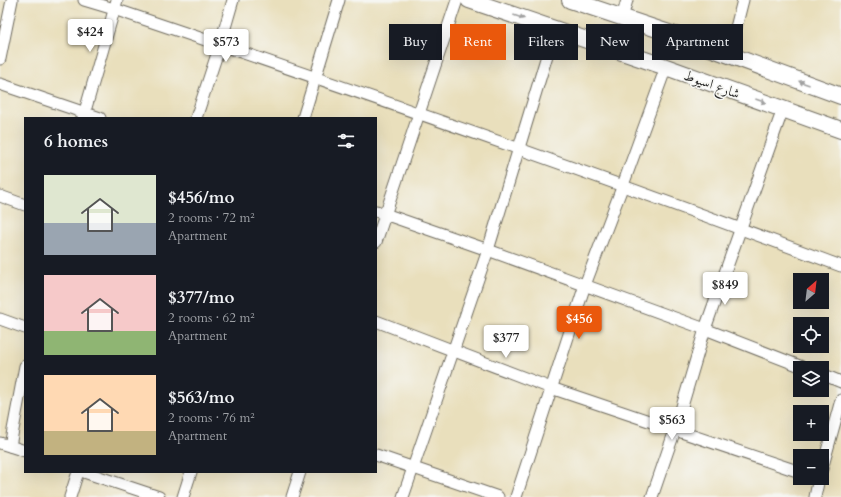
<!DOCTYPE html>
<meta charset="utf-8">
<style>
body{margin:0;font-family:Cardo,Amiri,serif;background:#20242c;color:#f1f3f6;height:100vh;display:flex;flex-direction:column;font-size:15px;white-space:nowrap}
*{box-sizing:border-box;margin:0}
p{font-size:13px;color:#9ea1a6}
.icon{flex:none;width:22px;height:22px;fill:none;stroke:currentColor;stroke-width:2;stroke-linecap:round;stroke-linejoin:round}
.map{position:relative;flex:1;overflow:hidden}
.details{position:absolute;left:24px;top:117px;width:353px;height:356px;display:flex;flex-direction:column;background:#171b24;border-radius:0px;box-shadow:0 4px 16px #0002}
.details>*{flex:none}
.guide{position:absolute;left:389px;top:24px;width:380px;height:36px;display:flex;gap:8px}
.needle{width:26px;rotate:28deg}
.buttons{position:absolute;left:793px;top:273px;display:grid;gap:8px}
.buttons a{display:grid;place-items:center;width:36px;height:36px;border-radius:0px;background:#171b24;box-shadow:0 4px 16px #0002;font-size:20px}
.price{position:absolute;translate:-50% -34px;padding:0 9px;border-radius:4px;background:#fff;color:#222;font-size:13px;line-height:26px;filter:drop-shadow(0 1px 2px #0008)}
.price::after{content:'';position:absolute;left:50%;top:24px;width:12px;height:9px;margin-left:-6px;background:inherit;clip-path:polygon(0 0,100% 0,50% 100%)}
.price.selected{background:#ea580c;color:#fff}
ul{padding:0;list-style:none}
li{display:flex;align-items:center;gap:12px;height:100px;padding:0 20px}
li span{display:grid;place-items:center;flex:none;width:112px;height:80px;border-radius:0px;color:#555}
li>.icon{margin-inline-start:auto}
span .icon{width:48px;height:48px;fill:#fffc;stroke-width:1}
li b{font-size:17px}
h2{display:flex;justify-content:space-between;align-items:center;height:48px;padding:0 20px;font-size:17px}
.pill{padding:0 14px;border-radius:0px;background:#171b24;box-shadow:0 4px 16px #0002;font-size:14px;line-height:36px}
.pill.selected{background:#ea580c;color:#fff}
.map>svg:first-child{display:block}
</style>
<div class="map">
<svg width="841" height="497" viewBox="0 0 841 497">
<rect width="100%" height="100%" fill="#f6f6f2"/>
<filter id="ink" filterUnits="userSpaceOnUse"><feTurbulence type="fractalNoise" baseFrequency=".025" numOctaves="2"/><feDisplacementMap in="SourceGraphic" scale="8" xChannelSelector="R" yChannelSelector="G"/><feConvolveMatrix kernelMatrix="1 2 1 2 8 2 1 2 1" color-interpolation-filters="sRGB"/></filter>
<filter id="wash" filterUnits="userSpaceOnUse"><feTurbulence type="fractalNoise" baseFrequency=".012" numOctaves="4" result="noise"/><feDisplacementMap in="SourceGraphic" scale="16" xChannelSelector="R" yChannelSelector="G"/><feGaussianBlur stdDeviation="0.9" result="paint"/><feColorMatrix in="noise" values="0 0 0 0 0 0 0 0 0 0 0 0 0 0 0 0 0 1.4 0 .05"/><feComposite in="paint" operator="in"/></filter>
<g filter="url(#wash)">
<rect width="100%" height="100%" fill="#e9dfbc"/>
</g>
<g filter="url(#ink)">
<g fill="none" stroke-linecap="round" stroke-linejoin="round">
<defs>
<g id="street">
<path d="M84,0L114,9C358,91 600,176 841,266"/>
<path d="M622,18L627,0"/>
<path d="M729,55L743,0"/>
<path d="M0,59L12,0"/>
<path d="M0,84L100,118"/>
<path d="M83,118L117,0"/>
<path d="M196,118L220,45L233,0"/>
<path d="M303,118L339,0"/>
<path d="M0,196L25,205"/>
<path d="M376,211L488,250L705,329L805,368"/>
<path d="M376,242L457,0"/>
<path d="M0,319L25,328"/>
<path d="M376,321L551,388L800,472"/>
<path d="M822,374L841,382"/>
<path d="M0,443L25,451"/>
<path d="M10,446L25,366"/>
<path d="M376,455L498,497"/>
<path d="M822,469L841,400"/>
<path d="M84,472L159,497"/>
<path d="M70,497L78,472"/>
<path d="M183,497L191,472"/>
<path d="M292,497L300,472"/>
<path d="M403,497L488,250L555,29"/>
<path d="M516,497L585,285L623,185L666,67"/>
<path d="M652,497L675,430L705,329L783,109"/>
<path d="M815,497L819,478"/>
</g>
<g id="secondary">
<path d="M469,0L666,67L841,130"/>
<path d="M570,0L675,35L841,96"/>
</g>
</defs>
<!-- street casing -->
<use href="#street" stroke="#6e6a5e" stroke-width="13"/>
<!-- secondary casing -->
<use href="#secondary" stroke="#6e6a5e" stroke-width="18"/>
<!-- street -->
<use href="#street" stroke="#fff" stroke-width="11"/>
<!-- secondary -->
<use href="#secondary" stroke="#fff" stroke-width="16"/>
</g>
<!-- one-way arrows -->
<defs><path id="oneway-solid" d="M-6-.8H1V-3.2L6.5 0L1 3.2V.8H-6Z"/></defs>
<g fill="#a0a0a0">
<use href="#oneway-solid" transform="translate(519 17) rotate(19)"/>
<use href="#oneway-solid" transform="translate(804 83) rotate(-160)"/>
<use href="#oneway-solid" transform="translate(761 101) rotate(20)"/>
</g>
</g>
<g text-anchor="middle" stroke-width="3" stroke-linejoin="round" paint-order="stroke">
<!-- street labels -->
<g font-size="14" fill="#2b2b2b" stroke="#f6f6f2">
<text transform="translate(712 84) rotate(20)" y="5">شارع اسيوط</text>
</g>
</g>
</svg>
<div class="buttons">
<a><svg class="needle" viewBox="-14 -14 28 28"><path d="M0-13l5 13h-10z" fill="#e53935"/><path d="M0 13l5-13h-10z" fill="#9ea1a6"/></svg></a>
<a><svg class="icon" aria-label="locate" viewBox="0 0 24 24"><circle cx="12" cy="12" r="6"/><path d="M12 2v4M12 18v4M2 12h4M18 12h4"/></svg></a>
<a><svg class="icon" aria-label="layers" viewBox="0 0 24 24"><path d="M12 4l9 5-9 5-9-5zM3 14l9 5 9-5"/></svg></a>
<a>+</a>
<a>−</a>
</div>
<b class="price" style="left:90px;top:53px">$424</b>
<b class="price" style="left:226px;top:63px">$573</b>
<b class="price" style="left:725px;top:306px">$849</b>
<b class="price selected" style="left:579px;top:340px">$456</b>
<b class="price" style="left:506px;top:359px">$377</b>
<b class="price" style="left:672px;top:441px">$563</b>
<div class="guide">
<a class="pill">Buy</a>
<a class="pill selected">Rent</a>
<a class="pill">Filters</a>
<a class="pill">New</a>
<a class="pill">Apartment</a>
</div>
<section class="details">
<h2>6 homes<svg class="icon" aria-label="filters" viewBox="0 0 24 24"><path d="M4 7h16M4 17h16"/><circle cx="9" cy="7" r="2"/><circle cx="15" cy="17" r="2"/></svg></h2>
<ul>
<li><span style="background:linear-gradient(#dfe7d0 60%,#9aa5b1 0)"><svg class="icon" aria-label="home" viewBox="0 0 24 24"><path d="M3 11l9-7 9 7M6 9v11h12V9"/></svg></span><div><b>$456/mo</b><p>2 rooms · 72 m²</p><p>Apartment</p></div></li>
<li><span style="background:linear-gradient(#f6c9c9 70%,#8fb573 0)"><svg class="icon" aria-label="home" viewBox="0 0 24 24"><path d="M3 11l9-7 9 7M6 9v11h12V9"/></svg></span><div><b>$377/mo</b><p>2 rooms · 62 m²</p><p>Apartment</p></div></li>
<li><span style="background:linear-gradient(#ffd9b3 70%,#c2b280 0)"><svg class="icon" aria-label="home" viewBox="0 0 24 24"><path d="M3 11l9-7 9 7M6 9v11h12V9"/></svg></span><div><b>$563/mo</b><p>2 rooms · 76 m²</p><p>Apartment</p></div></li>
</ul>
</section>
</div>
